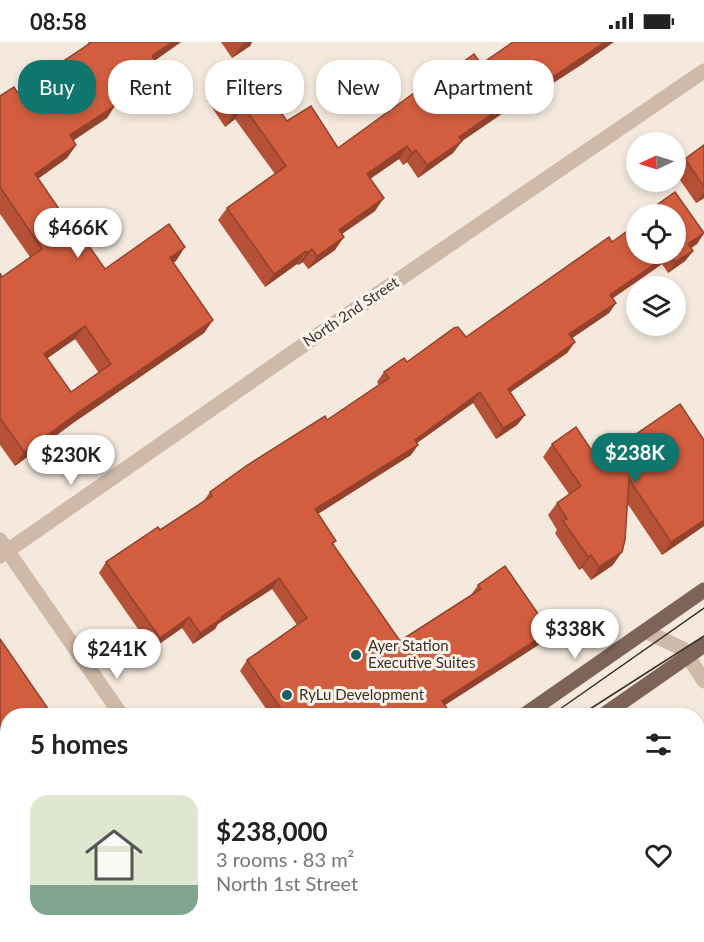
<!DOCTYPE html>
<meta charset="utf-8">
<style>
body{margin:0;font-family:Lato,sans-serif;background:#f6f6f6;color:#222;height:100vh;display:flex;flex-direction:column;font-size:22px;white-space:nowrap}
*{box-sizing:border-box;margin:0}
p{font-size:20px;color:#767676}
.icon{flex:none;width:33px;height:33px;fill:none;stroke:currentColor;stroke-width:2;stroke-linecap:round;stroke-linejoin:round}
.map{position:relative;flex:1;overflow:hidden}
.details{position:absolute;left:0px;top:666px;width:705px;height:234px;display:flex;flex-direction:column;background:#fff;border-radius:24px 24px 0 0;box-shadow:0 3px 9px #0003}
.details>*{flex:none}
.banner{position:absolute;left:18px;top:18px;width:669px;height:54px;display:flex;gap:12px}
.needle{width:39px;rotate:266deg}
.tools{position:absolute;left:626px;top:90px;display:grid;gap:12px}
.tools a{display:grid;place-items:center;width:60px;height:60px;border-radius:50%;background:#fff;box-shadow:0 3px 9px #0003;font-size:30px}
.price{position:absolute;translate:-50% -51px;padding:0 14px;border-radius:21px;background:#fff;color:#222;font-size:20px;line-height:39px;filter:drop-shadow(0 2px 3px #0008)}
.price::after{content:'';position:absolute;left:50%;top:36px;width:18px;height:14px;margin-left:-9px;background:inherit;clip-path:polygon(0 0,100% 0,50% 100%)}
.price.on{background:#0f766e;color:#fff}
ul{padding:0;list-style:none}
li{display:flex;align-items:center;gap:18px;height:150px;padding:0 30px}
li span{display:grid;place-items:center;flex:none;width:168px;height:120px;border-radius:18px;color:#555}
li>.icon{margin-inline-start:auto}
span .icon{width:72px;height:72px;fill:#fffc;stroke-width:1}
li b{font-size:26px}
h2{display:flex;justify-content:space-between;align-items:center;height:72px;padding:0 30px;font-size:26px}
.tag{padding:0 21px;border-radius:24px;background:#fff;box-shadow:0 3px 9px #0003;font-size:21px;line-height:54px}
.tag.on{background:#0f766e;color:#fff}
.status{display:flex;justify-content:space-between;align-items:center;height:42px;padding:0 30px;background:#fff;direction:ltr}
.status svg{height:16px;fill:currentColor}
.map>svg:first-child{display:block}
</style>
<div class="status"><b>08:58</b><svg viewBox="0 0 49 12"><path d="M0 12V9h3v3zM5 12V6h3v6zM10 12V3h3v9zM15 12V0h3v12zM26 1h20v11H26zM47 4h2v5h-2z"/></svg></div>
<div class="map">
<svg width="704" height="900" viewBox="0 0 704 900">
<rect width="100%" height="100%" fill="#f5e9de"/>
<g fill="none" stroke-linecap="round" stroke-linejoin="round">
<!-- minor -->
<g stroke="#cfb9a8" stroke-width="15">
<path d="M0,498L122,674"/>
<path d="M0,514L338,279L704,29"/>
<path d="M645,589L683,607L704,639"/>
<path d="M457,892L462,900"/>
</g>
<!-- major -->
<g stroke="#7e6458" stroke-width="15">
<path d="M523,674L704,548"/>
<path d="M602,674L704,603"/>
<path d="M194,900L205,892"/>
<path d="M283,900L294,892"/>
</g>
<!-- tram -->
<g stroke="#3b2e29" stroke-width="1.5">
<path d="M550,674L704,566"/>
<path d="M579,674L704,594"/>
<path d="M221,900L232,892"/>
<path d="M250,900L261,892"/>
</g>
</g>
<!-- wall -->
<g fill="#b55136" fill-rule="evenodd">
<path d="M89,0H181L155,18L161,26L152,40L114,65L107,76L73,98L76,103L67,116L38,137L72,186L105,227L176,219L173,220L213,278L204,291L73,381L15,424L0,403V231L2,235L30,215L0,172V54L17,50L86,4ZM75,297L99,331L71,350L47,316Z"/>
<path d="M221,0H252L250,4L232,16Z"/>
<path d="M584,21L533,54L531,52L462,99L453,111L418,136L407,120L403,123L399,117L370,137L375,169L342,192L335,208L308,227L303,220L298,223L297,222L265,245L218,178L227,166L275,132L235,77L225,85L207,58L215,46L287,79L338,106L456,25L481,22Z"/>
<path d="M704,103V156L696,161L675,131L685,117Z"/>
<path d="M675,150L704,191L697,202L691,206L693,209L685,219L668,231L662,222L613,256L616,261L609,271L572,296L575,300L567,311L510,350L525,373L517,383L496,397L473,361L417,401L418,403L411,413L318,472L336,499L333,502L400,599L471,553L478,543L505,524L550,589L543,600L445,663L448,668L444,674H271L240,629L247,618L297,583L272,547L218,582L215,587L193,602L182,586L152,607L99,531L106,520L158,485L160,488L203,460L210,450L246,424L325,374L327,378L379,343L377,340L384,330L404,316L407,320L454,286L458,285L466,295L609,195L612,200L636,183V212H675V172H648L654,165Z"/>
<path d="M552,402L598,418L704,484L662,513L627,461L613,523L591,538L582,526L579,528L555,491L557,488L548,473L557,461L569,452L543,415Z"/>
<path d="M0,597L8,674V720L0,710Z"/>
<path d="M704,811V873L701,868L698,870V815Z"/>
<path d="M56,892H128L118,900H72Z"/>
</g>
<!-- shaded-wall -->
<g fill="#93422c">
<path d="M172,0H181L143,27L152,14Z"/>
<path d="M246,0H252L250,4L232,16L242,3Z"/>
<path d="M605,0H614L584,21L533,54L542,42Z"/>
<path d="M161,26L152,40L114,65L107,76L61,107L70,93L114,59Z"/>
<path d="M540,39L531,52L462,99L453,111L418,136L427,123L459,95Z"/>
<path d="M244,65L235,77L225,85L233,72Z"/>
<path d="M76,103L67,116L26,145L35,132Z"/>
<path d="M407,104L399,117L358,145L367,132Z"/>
<path d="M416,108L407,120L403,123L412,111Z"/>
<path d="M704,150V156L696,161Z"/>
<path d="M384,156L375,169L330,200L339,188Z"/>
<path d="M704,191L697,202L681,213L688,202Z"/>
<path d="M344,195L335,208L308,227L317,214Z"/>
<path d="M185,205L176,219L161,229L170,216Z"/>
<path d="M312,207L303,220L298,223L307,211Z"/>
<path d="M306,209L297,222L265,245L274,232Z"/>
<path d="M693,209L685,219L668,231L675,220Z"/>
<path d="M669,212L662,222L603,263L610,253Z"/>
<path d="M616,261L609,271L562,303L569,292Z"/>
<path d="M213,278L204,291L73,381L15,424L24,410L83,367Z"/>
<path d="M85,284L75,297L35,325L44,312Z"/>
<path d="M575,300L567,311L501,357L508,347Z"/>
<path d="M480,350L473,361L407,408L415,398Z"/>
<path d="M525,373L517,383L496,397L503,386Z"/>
<path d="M418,403L411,413L308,478L315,467Z"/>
<path d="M704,478V484L662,513L671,500Z"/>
<path d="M622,510L613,523L591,538L599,525Z"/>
<path d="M591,513L582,526L579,528L588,515Z"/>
<path d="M279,536L272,547L218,582L215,587L193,602L200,591L221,575Z"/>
<path d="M189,575L182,586L152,607L160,596Z"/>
<path d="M550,589L543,600L434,670L442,659Z"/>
<path d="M704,737V741L698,745V741Z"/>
<path d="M704,860V863L701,868L698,870Z"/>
<path d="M125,892H128L118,900H114Z"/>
</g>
<!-- building -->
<g fill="#d25e3f" stroke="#93422c" stroke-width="1.5" fill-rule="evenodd">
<path d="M92,0H172L152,14L161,26L114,59L116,63L70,93L76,103L35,132L72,186L75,184L105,227L169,182L185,205L170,216L213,278L83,367L24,410L0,376V231L2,235L42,207L0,145V54L14,45L17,50ZM85,284L111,322L71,350L44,312Z"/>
<path d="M513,0H605L542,42L540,39L459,95L462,99L427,123L416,108L412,111L407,104L367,132L384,156L339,188L344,195L317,214L312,207L307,211L306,209L274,232L227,166L286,124L244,65L233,72L215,46L247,23L287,79L311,64L338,106L454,22L456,25L474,12L481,22Z"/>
<path d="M704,103V145L685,117Z"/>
<path d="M675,150L704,191L688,202L693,209L675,220L669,212H675V172H651L656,168L654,165Z"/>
<path d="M636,183V212H669L610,253L616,261L569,292L575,300L508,347L525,373L503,386L480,350L415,398L418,403L315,467L336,499L332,501L400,599L481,547L478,543L505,524L550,589L442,659L448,668L440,674H286L247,618L307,576L279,536L221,575L222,576L200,591L189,575L160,596L106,520L158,485L160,488L212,454L210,450L246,424L325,374L327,378L389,336L384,330L404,316L407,320L454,286L458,285L466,295L609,195L612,200Z"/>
<path d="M680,362L704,398V478L671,500L629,437L625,498L622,510L599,525L591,513L588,515L563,479L567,477L557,461L581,444L552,402L576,385L598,418Z"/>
<path d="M0,597L53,674H8V705L0,694Z"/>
<path d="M698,704L704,713V737L698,741Z"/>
<path d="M704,811V860L703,861L698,853V815Z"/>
<path d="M70,892H125L114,900H86Z"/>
<path d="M374,892H389L394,900H363Z"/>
<path d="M575,892H616L614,894L618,900H564Z"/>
<path d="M0,893L5,900H0Z"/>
</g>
<!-- markers -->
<g fill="#195f62" stroke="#fcf4eb" stroke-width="2">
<circle cx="356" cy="613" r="6"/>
<circle cx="287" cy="653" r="6"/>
</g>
<g text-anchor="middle" stroke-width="6" stroke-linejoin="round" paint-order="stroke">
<!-- street labels -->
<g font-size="15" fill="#3b2e29" stroke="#fcf4eb">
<text transform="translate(351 270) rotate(-34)" y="5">North 2nd Street</text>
</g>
<!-- poi labels -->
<g font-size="15" fill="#3b2e29" stroke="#fcf4eb" text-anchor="start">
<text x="368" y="609">Ayer Station<tspan x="368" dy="17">Executive Suites</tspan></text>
<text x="299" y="658">RyLu Development</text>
</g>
</g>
</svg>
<div class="tools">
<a><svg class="needle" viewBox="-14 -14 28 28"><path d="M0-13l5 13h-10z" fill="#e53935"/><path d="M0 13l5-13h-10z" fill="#767676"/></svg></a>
<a><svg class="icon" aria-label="locate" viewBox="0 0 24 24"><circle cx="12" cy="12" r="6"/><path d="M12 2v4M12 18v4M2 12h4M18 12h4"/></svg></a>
<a><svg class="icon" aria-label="layers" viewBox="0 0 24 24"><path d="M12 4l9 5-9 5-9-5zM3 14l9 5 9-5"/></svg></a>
</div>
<b class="price" style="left:78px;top:217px">$466K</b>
<b class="price on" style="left:635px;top:442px">$238K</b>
<b class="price" style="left:71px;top:444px">$230K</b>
<b class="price" style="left:575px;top:618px">$338K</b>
<b class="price" style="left:117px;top:638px">$241K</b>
<div class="banner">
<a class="tag on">Buy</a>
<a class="tag">Rent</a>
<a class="tag">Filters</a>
<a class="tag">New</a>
<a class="tag">Apartment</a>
</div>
<section class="details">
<h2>5 homes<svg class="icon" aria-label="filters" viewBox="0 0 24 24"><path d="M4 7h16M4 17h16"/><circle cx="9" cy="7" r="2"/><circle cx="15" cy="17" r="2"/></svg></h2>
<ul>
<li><span style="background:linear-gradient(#dfe7d0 75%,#7fa58c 0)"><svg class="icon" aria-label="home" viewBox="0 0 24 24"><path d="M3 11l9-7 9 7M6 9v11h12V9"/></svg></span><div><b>$238,000</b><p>3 rooms · 83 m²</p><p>North 1st Street</p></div><svg class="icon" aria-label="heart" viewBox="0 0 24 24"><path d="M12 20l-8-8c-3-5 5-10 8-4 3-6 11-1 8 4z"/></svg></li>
</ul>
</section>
</div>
